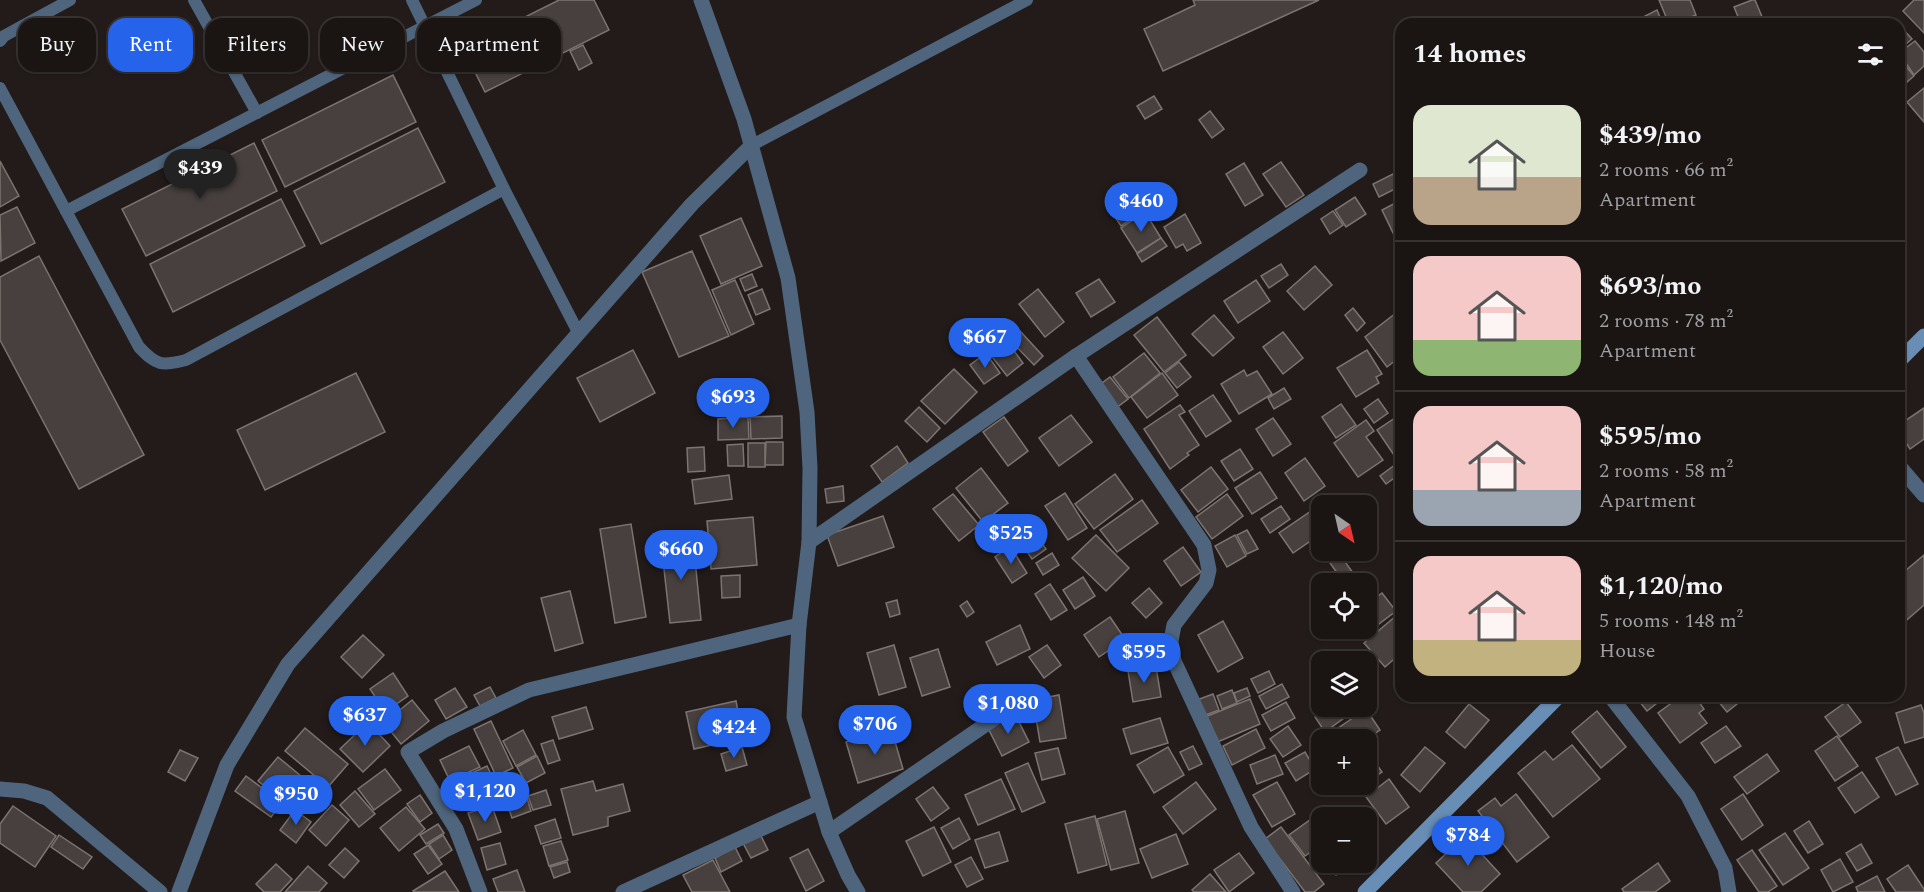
<!DOCTYPE html>
<meta charset="utf-8">
<style>
body{margin:0;font-family:Spectral,serif;background:#272121;color:#f1f3f6;height:100vh;display:flex;flex-direction:column;font-size:22px;white-space:nowrap}
*{box-sizing:border-box;margin:0}
p{font-size:20px;color:#9f9ea0}
.icon{flex:none;width:33px;height:33px;fill:none;stroke:currentColor;stroke-width:2;stroke-linecap:round;stroke-linejoin:round}
.map{position:relative;flex:1;overflow:hidden}
.drawer{position:absolute;left:1395px;top:18px;width:510px;height:684px;display:flex;flex-direction:column;background:#1a1413;border-radius:18px;box-shadow:0 2px 4px #0004,0 0 0 2px #383333}
.drawer>*{flex:none}
.banner{position:absolute;left:18px;top:18px;width:570px;height:54px;display:flex;gap:12px}
.needle{width:39px;rotate:146deg}
.fabs{position:absolute;left:1311px;top:495px;display:grid;gap:12px}
.fabs a{display:grid;place-items:center;width:66px;height:66px;border-radius:12px;background:#1a1413;box-shadow:0 2px 4px #0004,0 0 0 2px #383333;font-size:30px}
.price{position:absolute;translate:-50% -51px;padding:0 14px;border-radius:21px;background:#2563eb;color:#fff;font-size:20px;line-height:39px;filter:drop-shadow(0 2px 3px #0008)}
.price::after{content:'';position:absolute;left:50%;top:36px;width:18px;height:14px;margin-left:-9px;background:inherit;clip-path:polygon(0 0,100% 0,50% 100%)}
.price.current{background:#222;color:#fff}
ul{padding:0;list-style:none}
li{display:flex;align-items:center;gap:18px;height:150px;padding:0 18px}
li+li{border-top:2px solid #383333}
li span{display:grid;place-items:center;flex:none;width:168px;height:120px;border-radius:18px;color:#555}
li>.icon{margin-inline-start:auto}
span .icon{width:72px;height:72px;fill:#fffc;stroke-width:1}
li b{font-size:26px}
h2{display:flex;justify-content:space-between;align-items:center;height:72px;padding:0 18px;font-size:26px}
.pill{padding:0 21px;border-radius:18px;background:#1a1413;box-shadow:0 2px 4px #0004,0 0 0 2px #383333;font-size:21px;line-height:54px}
.pill.current{background:#2563eb;color:#fff}
.map>svg:first-child{display:block}
</style>
<div class="map">
<svg width="1924" height="892" viewBox="0 0 1924 892">
<rect width="100%" height="100%" fill="#221b19"/>
<!-- building -->
<g fill="#47403e" stroke="#7c7471" stroke-width="1.5">
<path d="M559,0H594L609,30L485,92L463,48Z"/>
<path d="M1193,0H1319L1163,71L1144,29L1195,5Z"/>
<path d="M1659,0H1690L1696,15L1675,24H1669Z"/>
<path d="M1752,0H1755L1765,24H1741L1734,7Z"/>
<path d="M1914,0H1924V33L1903,11Z"/>
<path d="M1657,10L1663,24H1646L1643,17Z"/>
<path d="M1900,26L1912,39L1899,50V27Z"/>
<path d="M1915,41L1924,52V66L1914,75L1899,53Z"/>
<path d="M583,45L592,63L579,70L570,51Z"/>
<path d="M1899,58L1914,76L1900,88L1899,87Z"/>
<path d="M393,75L416,122L285,187L262,140Z"/>
<path d="M1924,88V122L1907,102Z"/>
<path d="M1154,96L1162,109L1145,119L1137,106Z"/>
<path d="M1210,111L1224,129L1212,138L1199,120Z"/>
<path d="M418,128L445,182L321,244L294,191Z"/>
<path d="M254,143L277,191L146,256L122,209Z"/>
<path d="M0,161L19,196L0,207Z"/>
<path d="M1281,162L1304,195L1286,207L1263,174Z"/>
<path d="M1244,163L1263,195L1245,206L1226,174Z"/>
<path d="M1393,174L1399,187L1379,197L1373,184Z"/>
<path d="M1355,197L1366,214L1346,227L1335,210Z"/>
<path d="M281,199L305,246L173,312L150,264Z"/>
<path d="M1401,200V234L1395,237L1382,210Z"/>
<path d="M1133,201L1141,213L1121,226L1113,214Z"/>
<path d="M17,207L35,243L1,261L0,215Z"/>
<path d="M1333,211L1343,225L1330,234L1321,219Z"/>
<path d="M1145,212L1161,238L1137,253L1121,228Z"/>
<path d="M1185,214L1201,243L1187,251L1183,244L1176,248L1164,227Z"/>
<path d="M741,218L762,266L721,284L700,236Z"/>
<path d="M1161,238L1167,246L1142,262L1137,254Z"/>
<path d="M692,251L729,336L679,357L642,272Z"/>
<path d="M39,256L144,455L79,489L0,340V277Z"/>
<path d="M1281,264L1288,275L1269,288L1261,276Z"/>
<path d="M1315,266L1332,285L1304,310L1287,291Z"/>
<path d="M752,274L757,286L745,291L740,279Z"/>
<path d="M1099,279L1115,302L1091,317L1076,293Z"/>
<path d="M735,280L754,324L731,335L712,290Z"/>
<path d="M1256,280L1270,301L1238,323L1224,301Z"/>
<path d="M762,289L770,309L756,315L748,295Z"/>
<path d="M1038,289L1064,322L1045,337L1019,304Z"/>
<path d="M1353,308L1365,323L1357,331L1345,315Z"/>
<path d="M1396,313L1401,320V356L1387,367L1365,337Z"/>
<path d="M1214,315L1234,338L1213,356L1192,334Z"/>
<path d="M1157,317L1186,355L1164,372L1134,335Z"/>
<path d="M1020,331L1043,356L1034,365L1010,340Z"/>
<path d="M1283,332L1303,358L1283,374L1263,347Z"/>
<path d="M1006,340L1023,363L1007,376L989,353Z"/>
<path d="M633,350L655,393L600,422L577,378Z"/>
<path d="M1367,350L1382,374L1376,377L1379,383L1356,397L1337,368Z"/>
<path d="M986,353L1000,373L984,384L970,365Z"/>
<path d="M1144,353L1160,373L1129,398L1113,377Z"/>
<path d="M1179,362L1191,377L1177,388L1165,373Z"/>
<path d="M954,369L977,392L945,424L921,401Z"/>
<path d="M1244,370L1247,376L1257,371L1272,394L1239,414L1221,384Z"/>
<path d="M356,373L385,432L265,490L237,430Z"/>
<path d="M1162,373L1178,395L1147,418L1131,397Z"/>
<path d="M1110,377L1128,399L1116,408L1098,386Z"/>
<path d="M1284,388L1291,399L1274,409L1268,398Z"/>
<path d="M1213,395L1231,421L1206,437L1189,411Z"/>
<path d="M1378,399L1388,413L1374,423L1364,409Z"/>
<path d="M1341,404L1356,425L1336,438L1322,417Z"/>
<path d="M1180,405L1185,412L1179,415L1199,445L1187,453L1189,455L1170,469L1144,429Z"/>
<path d="M919,407L940,428L927,442L905,421Z"/>
<path d="M1924,408V439L1910,449L1899,432V425Z"/>
<path d="M1071,415L1092,442L1059,466L1039,438Z"/>
<path d="M782,416V438L751,439L750,417Z"/>
<path d="M748,417L749,439L718,440V419Z"/>
<path d="M1004,417L1028,451L1008,466L983,432Z"/>
<path d="M1273,418L1291,444L1273,456L1256,429Z"/>
<path d="M1395,418L1401,427V455L1396,458L1377,430Z"/>
<path d="M1366,420L1374,431L1366,437L1383,460L1358,477L1334,443Z"/>
<path d="M766,442H783V465H765Z"/>
<rect x="748" y="443" width="17" height="24"/>
<path d="M743,444L744,466H728L727,445Z"/>
<path d="M897,446L908,463L882,482L871,466Z"/>
<path d="M704,447L705,471L688,472L687,448Z"/>
<path d="M1240,449L1253,469L1234,481L1221,461Z"/>
<path d="M1305,458L1325,486L1304,501L1285,473Z"/>
<path d="M1396,464L1401,473L1386,484L1380,476Z"/>
<path d="M1211,467L1228,489L1198,512L1181,490Z"/>
<path d="M981,468L1008,503L983,522L956,488Z"/>
<path d="M1260,472L1277,498L1252,514L1235,488Z"/>
<path d="M1115,474L1133,499L1094,529L1075,504Z"/>
<path d="M729,475L732,499L695,504L692,480Z"/>
<path d="M843,486L844,501L827,503L825,489Z"/>
<path d="M1065,493L1087,528L1068,540L1045,506Z"/>
<path d="M953,494L979,525L959,541L933,509Z"/>
<path d="M1227,494L1243,516L1212,539L1196,517Z"/>
<path d="M1142,500L1158,523L1117,552L1100,530Z"/>
<path d="M1281,506L1290,519L1270,533L1261,519Z"/>
<path d="M1314,509L1322,520V533L1293,553L1279,533Z"/>
<path d="M883,516L894,547L838,566L827,535Z"/>
<path d="M753,517L757,565L711,569L707,521Z"/>
<path d="M631,524L646,617L615,623L600,529Z"/>
<path d="M1032,528L1046,549L1032,559L1017,537Z"/>
<path d="M1247,530L1258,549L1247,554L1237,535Z"/>
<path d="M1096,535L1129,568L1106,591L1072,558Z"/>
<path d="M1235,535L1246,556L1227,567L1215,546Z"/>
<path d="M693,539L701,620L670,623L661,542Z"/>
<path d="M1010,546L1027,573L1012,583L995,557Z"/>
<path d="M1183,547L1201,572L1181,586L1164,561Z"/>
<path d="M1052,553L1059,565L1043,575L1036,563Z"/>
<path d="M1924,555V605L1900,626L1899,576Z"/>
<path d="M1341,556L1353,573L1342,580L1330,563Z"/>
<path d="M740,575V597L722,598L721,576Z"/>
<path d="M1083,577L1095,596L1075,609L1063,590Z"/>
<path d="M1050,584L1067,610L1051,620L1035,594Z"/>
<path d="M1149,588L1162,603L1146,618L1132,603Z"/>
<path d="M570,591L583,643L555,651L541,598Z"/>
<path d="M1382,593L1396,611L1367,633L1363,628H1366V605Z"/>
<path d="M897,600L900,614L890,617L886,603Z"/>
<path d="M967,601L974,612L967,617L960,606Z"/>
<path d="M1397,615L1401,620V653L1385,667L1364,643Z"/>
<path d="M1110,617L1125,639L1099,657L1084,635Z"/>
<path d="M1223,621L1243,658L1218,672L1198,635Z"/>
<path d="M1020,625L1030,649L997,665L986,642Z"/>
<path d="M363,635L384,655L362,678L341,657Z"/>
<path d="M894,645L906,687L879,695L867,653Z"/>
<path d="M1047,645L1061,665L1044,678L1029,657Z"/>
<path d="M938,649L950,687L922,696L910,658Z"/>
<path d="M1156,667L1161,697L1133,702L1128,671Z"/>
<path d="M1269,671L1275,684L1258,693L1251,679Z"/>
<path d="M393,673L408,696L385,712L370,689Z"/>
<path d="M1282,684L1289,697L1266,709L1259,696Z"/>
<path d="M490,687L496,698L480,706L474,695Z"/>
<path d="M455,688L467,707L446,719L435,700Z"/>
<path d="M1247,688L1250,696L1237,702L1234,693Z"/>
<path d="M1232,690L1237,703L1222,709L1217,696Z"/>
<path d="M1213,694L1219,710L1203,716L1197,700Z"/>
<path d="M1059,695L1066,738L1040,742L1033,700Z"/>
<path d="M1635,696H1666L1647,711Z"/>
<path d="M1681,696H1695L1704,709L1699,713L1707,723L1680,743L1658,713Z"/>
<path d="M1714,696H1747L1727,712Z"/>
<path d="M1250,699L1260,724L1215,743L1205,717Z"/>
<path d="M412,700L429,721L401,744L384,723Z"/>
<path d="M736,701L743,738L694,749L686,712Z"/>
<path d="M1286,702L1295,718L1271,731L1262,715Z"/>
<path d="M1846,702L1861,722L1840,737L1825,717Z"/>
<path d="M1469,704L1489,720L1465,748L1446,732Z"/>
<path d="M1921,705L1924,713V737L1905,743L1896,713Z"/>
<path d="M1329,706H1336L1344,718L1325,732L1315,717Z"/>
<path d="M586,707L593,729L559,739L552,717Z"/>
<path d="M1366,709L1380,730L1366,740H1331L1328,735Z"/>
<path d="M1597,711L1626,747L1601,768L1572,732Z"/>
<path d="M1015,714L1029,742L1002,756L988,728Z"/>
<path d="M1160,718L1168,743L1131,754L1123,729Z"/>
<path d="M491,721L513,768L496,776L474,729Z"/>
<path d="M368,722L390,746L363,772L340,749Z"/>
<path d="M1288,726L1301,745L1283,757L1270,739Z"/>
<path d="M1726,726L1741,746L1715,763L1701,743Z"/>
<path d="M305,728L348,764L328,787L285,751Z"/>
<path d="M891,728L903,769L858,783L846,742Z"/>
<path d="M1256,729L1265,748L1232,765L1223,746Z"/>
<path d="M523,730L536,755L516,766L503,741Z"/>
<path d="M1837,736L1858,766L1835,781L1815,751Z"/>
<path d="M553,740L560,760L548,764L541,744Z"/>
<path d="M1572,745L1600,779L1553,817L1518,773L1545,751L1553,760Z"/>
<path d="M469,746L480,767L450,781L440,760Z"/>
<path d="M1193,746L1202,764L1189,770L1180,752Z"/>
<path d="M742,747L747,765L726,771L721,754Z"/>
<path d="M1168,747L1184,775L1154,793L1137,765Z"/>
<path d="M1425,747L1445,763L1420,792L1401,775Z"/>
<path d="M1898,747L1918,784L1896,795L1876,758Z"/>
<path d="M1058,748L1065,774L1042,780L1035,753Z"/>
<path d="M1366,749L1382,772L1366,783Z"/>
<path d="M180,750L198,758L185,781L168,772Z"/>
<path d="M1305,752L1315,769L1296,781L1285,763Z"/>
<path d="M1767,754L1779,771L1747,794L1734,777Z"/>
<path d="M1275,755L1283,774L1257,784L1250,765Z"/>
<path d="M537,756L545,773L526,783L517,767Z"/>
<path d="M278,757L307,781L288,805L258,781Z"/>
<path d="M1028,763L1045,802L1022,812L1005,773Z"/>
<path d="M487,766L499,791L475,802L463,777Z"/>
<path d="M385,769L401,790L374,810L358,789Z"/>
<path d="M1862,772L1879,797L1855,813L1838,788Z"/>
<path d="M246,776L282,803L271,817L235,791Z"/>
<path d="M1001,779L1015,809L978,825L965,795Z"/>
<path d="M1389,779L1409,807L1386,824L1366,797Z"/>
<path d="M593,781L596,791L623,784L630,811L608,817V826L573,835L561,789Z"/>
<path d="M1196,782L1216,809L1183,834L1163,807Z"/>
<path d="M1277,782L1295,814L1272,827L1253,795Z"/>
<path d="M933,787L949,808L931,821L916,799Z"/>
<path d="M546,790L551,805L533,810L528,796Z"/>
<path d="M355,791L375,814L359,827L340,805Z"/>
<path d="M1516,794L1549,837L1517,862L1478,811L1495,798L1501,806Z"/>
<path d="M1743,794L1763,825L1742,840L1721,809Z"/>
<path d="M420,795L432,813L420,822L407,804Z"/>
<path d="M526,795L531,811L512,818L506,801Z"/>
<path d="M332,805L349,820L326,846L309,830Z"/>
<path d="M13,806L56,836L35,867L0,843V824Z"/>
<path d="M492,806L501,832L478,840L468,813Z"/>
<path d="M406,807L425,829L399,851L380,828Z"/>
<path d="M295,810L311,822L296,843L280,830Z"/>
<path d="M1125,811L1139,863L1111,870L1097,819Z"/>
<path d="M1095,816L1107,865L1078,873L1065,824Z"/>
<path d="M1314,817L1322,826V856L1316,848L1305,856L1289,835Z"/>
<path d="M959,818L970,839L953,849L941,828Z"/>
<path d="M555,819L561,838L541,844L535,826Z"/>
<path d="M1809,821L1823,844L1808,853L1794,831Z"/>
<path d="M438,824L444,833L426,844L420,835Z"/>
<path d="M934,827L951,862L923,876L906,841Z"/>
<path d="M1281,827L1324,884L1314,892H1305L1265,839Z"/>
<path d="M999,832L1008,861L985,868L975,840Z"/>
<path d="M1785,833L1809,868L1783,885L1759,850Z"/>
<path d="M760,834L768,850L751,858L743,843Z"/>
<path d="M1176,834L1188,864L1152,878L1140,849Z"/>
<path d="M59,835L92,857L83,869L51,847Z"/>
<path d="M443,835L452,850L439,859L429,844Z"/>
<path d="M1465,836L1500,874L1481,892H1463L1436,863Z"/>
<path d="M561,841L568,860L549,866L543,846Z"/>
<path d="M500,843L506,864L487,870L481,848Z"/>
<path d="M1861,844L1872,863L1857,871L1846,853Z"/>
<path d="M428,845L442,864L428,874L414,854Z"/>
<path d="M735,847L742,861L721,872L715,858Z"/>
<path d="M345,848L359,861L344,878L329,865Z"/>
<path d="M808,849L824,881L806,891L790,858Z"/>
<path d="M1752,850L1777,886L1768,892H1759L1737,860Z"/>
<path d="M1239,853L1254,873L1229,892L1214,870Z"/>
<path d="M971,857L983,879L967,887L955,865Z"/>
<path d="M1840,859L1853,882L1833,892L1821,870Z"/>
<path d="M713,860L730,892H692L683,875Z"/>
<path d="M567,862L570,872L554,878L550,867Z"/>
<path d="M1327,862H1348L1350,865L1336,875Z"/>
<path d="M1658,863L1670,881L1655,892H1624L1622,889Z"/>
<path d="M276,864L292,879L280,892H264L256,884Z"/>
<path d="M1908,865L1924,889V892H1896L1887,879Z"/>
<path d="M308,866L327,883L319,892H285Z"/>
<path d="M517,870L525,892H498L493,879Z"/>
<path d="M445,871L459,892H414L413,891Z"/>
<path d="M1210,874L1226,892H1194L1192,890Z"/>
<path d="M1877,876L1885,892H1858L1856,887Z"/>
</g>
<g fill="none" stroke-linecap="round" stroke-linejoin="round">
<!-- lane -->
<g stroke="#4e657d" stroke-width="12">
<path d="M194,0L257,113"/>
<path d="M412,0L504,189L579,334"/>
<path d="M0,41L4,36L70,0"/>
<path d="M0,88L139,347C157,366 161,366 186,360L504,189"/>
<path d="M752,145L1027,0"/>
<path d="M66,211L476,0"/>
</g>
<!-- street -->
<g stroke="#4e657d" stroke-width="15">
<path d="M701,0L744,119L788,278L807,412L810,468L809,542L799,625L794,717L829,832L848,875L858,892"/>
<path d="M1076,356L1204,545L1209,570L1206,583L1174,625L1171,641L1174,661L1251,827L1293,892"/>
<path d="M1899,466L1924,495"/>
<path d="M809,542L1076,356L1360,170"/>
<path d="M1610,696L1688,796L1725,868L1729,892"/>
<path d="M0,789L24,791L47,798L160,892"/>
<path d="M829,832L1033,692"/>
<path d="M179,892L227,765L288,664L692,204L752,145"/>
<path d="M480,892L456,829L408,752L443,731L529,690L799,625"/>
<path d="M623,892L820,802"/>
</g>
<!-- secondary -->
<g stroke="#688eb6" stroke-width="15">
<path d="M1899,361L1924,336"/>
<path d="M1365,892L1559,696"/>
</g>
</g>
</svg>
<div class="fabs">
<a><svg class="needle" viewBox="-14 -14 28 28"><path d="M0-13l5 13h-10z" fill="#e53935"/><path d="M0 13l5-13h-10z" fill="#9f9ea0"/></svg></a>
<a><svg class="icon" aria-label="locate" viewBox="0 0 24 24"><circle cx="12" cy="12" r="6"/><path d="M12 2v4M12 18v4M2 12h4M18 12h4"/></svg></a>
<a><svg class="icon" aria-label="layers" viewBox="0 0 24 24"><path d="M12 4l9 5-9 5-9-5zM3 14l9 5 9-5"/></svg></a>
<a>+</a>
<a>−</a>
</div>
<b class="price current" style="left:200px;top:200px">$439</b>
<b class="price" style="left:1141px;top:233px">$460</b>
<b class="price" style="left:985px;top:369px">$667</b>
<b class="price" style="left:733px;top:429px">$693</b>
<b class="price" style="left:1011px;top:565px">$525</b>
<b class="price" style="left:681px;top:581px">$660</b>
<b class="price" style="left:1144px;top:684px">$595</b>
<b class="price" style="left:1008px;top:735px">$1,080</b>
<b class="price" style="left:365px;top:747px">$637</b>
<b class="price" style="left:875px;top:756px">$706</b>
<b class="price" style="left:734px;top:759px">$424</b>
<b class="price" style="left:485px;top:823px">$1,120</b>
<b class="price" style="left:296px;top:826px">$950</b>
<b class="price" style="left:1468px;top:867px">$784</b>
<div class="banner">
<a class="pill">Buy</a>
<a class="pill current">Rent</a>
<a class="pill">Filters</a>
<a class="pill">New</a>
<a class="pill">Apartment</a>
</div>
<section class="drawer">
<h2>14 homes<svg class="icon" aria-label="filters" viewBox="0 0 24 24"><path d="M4 7h16M4 17h16"/><circle cx="9" cy="7" r="2"/><circle cx="15" cy="17" r="2"/></svg></h2>
<ul>
<li><span style="background:linear-gradient(#dfe7d0 60%,#b9a48a 0)"><svg class="icon" aria-label="home" viewBox="0 0 24 24"><path d="M3 11l9-7 9 7M6 9v11h12V9"/></svg></span><div><b>$439/mo</b><p>2 rooms · 66 m²</p><p>Apartment</p></div></li>
<li><span style="background:linear-gradient(#f6c9c9 70%,#8fb573 0)"><svg class="icon" aria-label="home" viewBox="0 0 24 24"><path d="M3 11l9-7 9 7M6 9v11h12V9"/></svg></span><div><b>$693/mo</b><p>2 rooms · 78 m²</p><p>Apartment</p></div></li>
<li><span style="background:linear-gradient(#f6c9c9 70%,#9aa5b1 0)"><svg class="icon" aria-label="home" viewBox="0 0 24 24"><path d="M3 11l9-7 9 7M6 9v11h12V9"/></svg></span><div><b>$595/mo</b><p>2 rooms · 58 m²</p><p>Apartment</p></div></li>
<li><span style="background:linear-gradient(#f6c9c9 70%,#c2b280 0)"><svg class="icon" aria-label="home" viewBox="0 0 24 24"><path d="M3 11l9-7 9 7M6 9v11h12V9"/></svg></span><div><b>$1,120/mo</b><p>5 rooms · 148 m²</p><p>House</p></div></li>
</ul>
</section>
</div>
